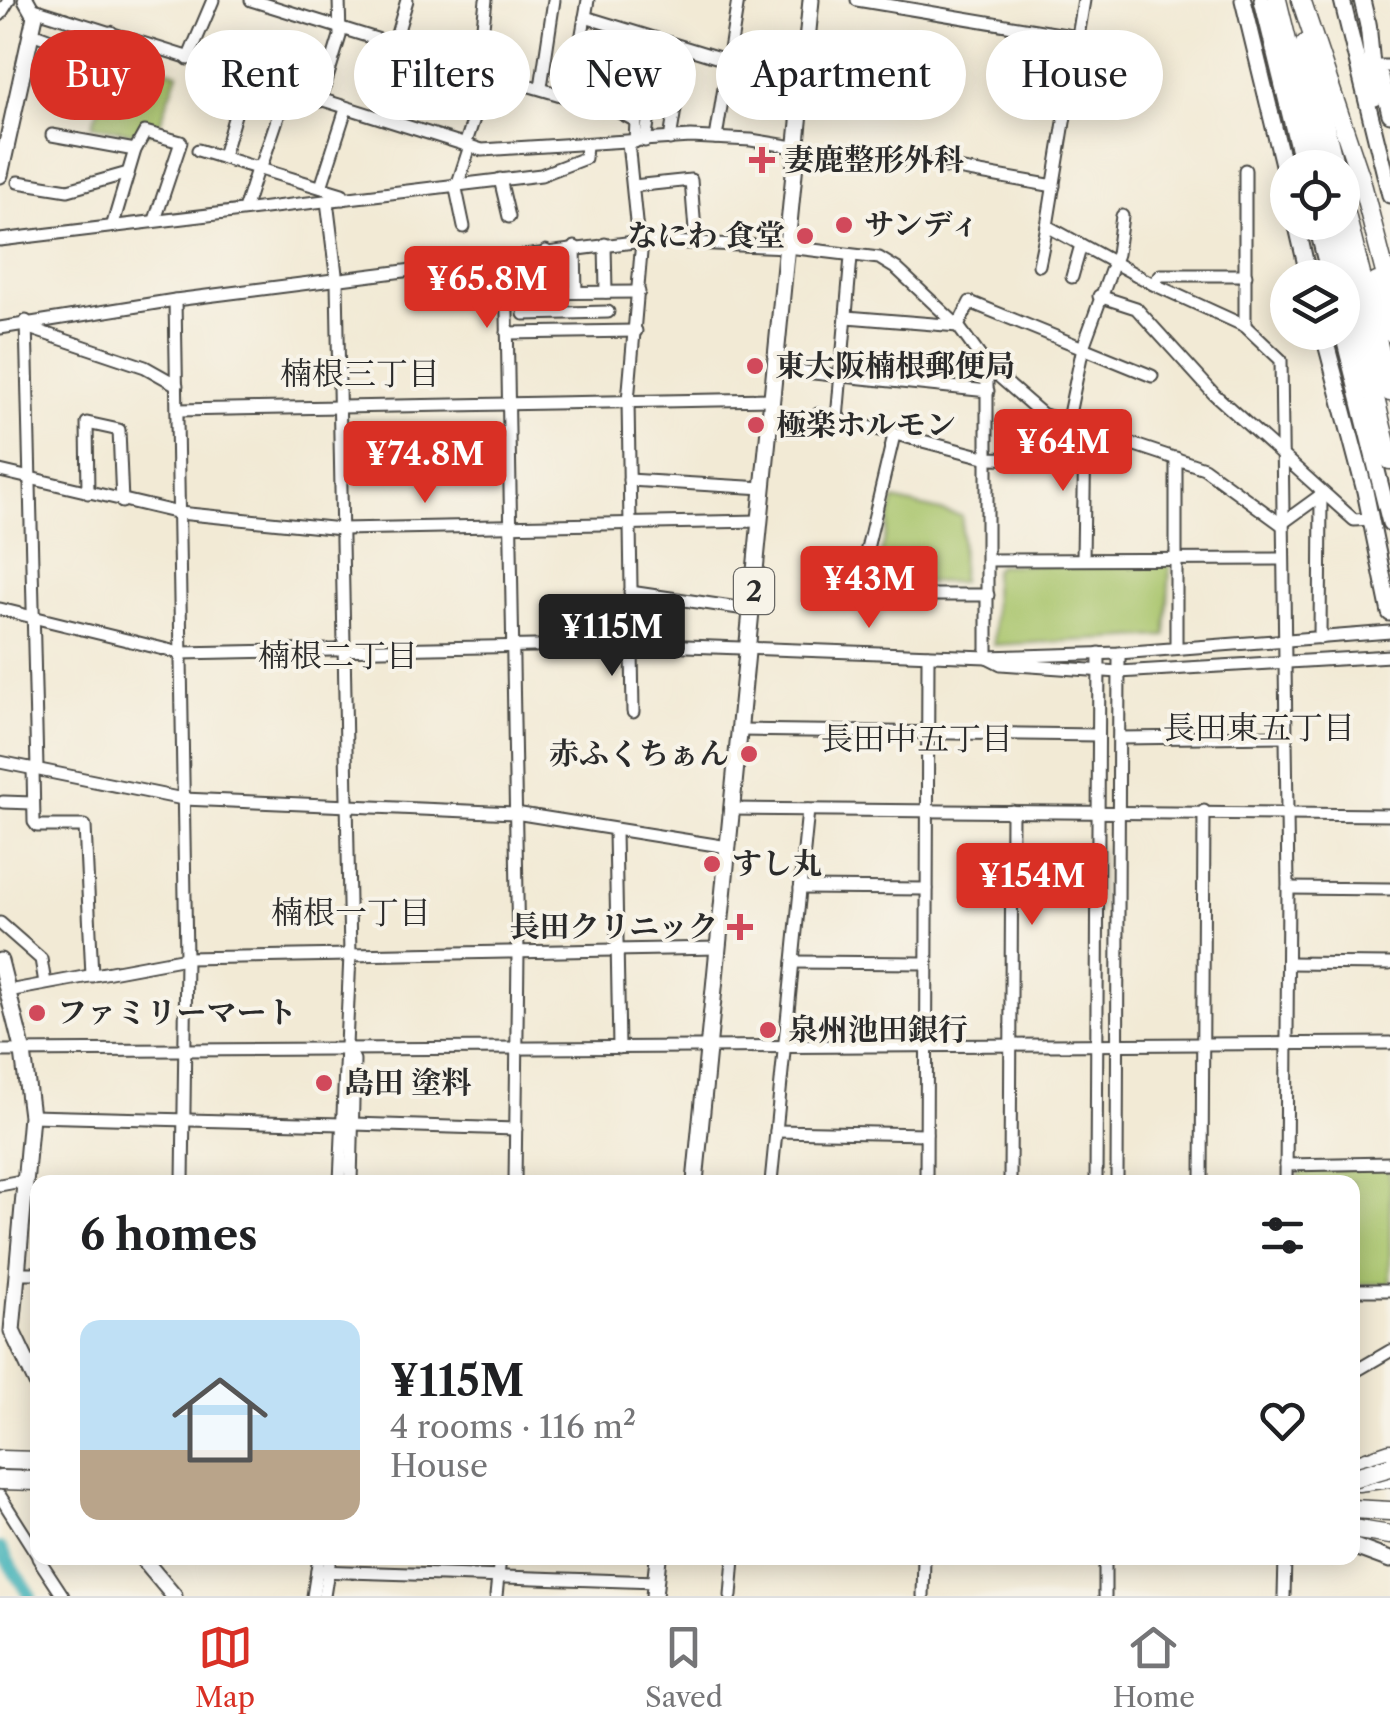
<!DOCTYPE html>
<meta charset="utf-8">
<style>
body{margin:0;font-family:"Libre Caslon Text","Noto Serif JP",serif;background:#f2f2f2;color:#202124;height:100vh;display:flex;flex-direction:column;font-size:38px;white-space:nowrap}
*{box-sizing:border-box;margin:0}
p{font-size:32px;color:#757577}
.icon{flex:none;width:55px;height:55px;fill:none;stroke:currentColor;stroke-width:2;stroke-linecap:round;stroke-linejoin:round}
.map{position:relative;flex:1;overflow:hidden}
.sheet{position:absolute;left:30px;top:1175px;width:1330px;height:390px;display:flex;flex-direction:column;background:#fff;border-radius:20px;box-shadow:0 5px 25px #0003}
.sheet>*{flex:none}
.top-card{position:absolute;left:30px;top:30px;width:1330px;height:90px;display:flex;gap:20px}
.fabs{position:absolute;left:1270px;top:150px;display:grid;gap:20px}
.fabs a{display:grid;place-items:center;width:90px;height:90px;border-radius:50%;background:#fff;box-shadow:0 5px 25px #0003;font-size:50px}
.price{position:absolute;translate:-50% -85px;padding:0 22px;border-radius:10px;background:#d93025;color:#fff;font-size:32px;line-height:65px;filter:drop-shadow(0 2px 5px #0008)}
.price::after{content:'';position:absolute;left:50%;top:60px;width:30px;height:22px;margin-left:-15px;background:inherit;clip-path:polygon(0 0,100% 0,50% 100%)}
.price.active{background:#222;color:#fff}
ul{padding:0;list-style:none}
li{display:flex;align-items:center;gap:30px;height:250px;padding:0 50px}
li+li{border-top:2px solid #e0e0e0}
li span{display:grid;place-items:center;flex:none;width:280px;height:200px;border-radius:20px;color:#555}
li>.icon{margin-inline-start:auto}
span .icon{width:120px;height:120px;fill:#fffc;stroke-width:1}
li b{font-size:42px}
h2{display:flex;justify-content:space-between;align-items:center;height:120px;padding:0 50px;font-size:42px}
.pill{padding:0 35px;border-radius:45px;background:#fff;box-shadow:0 5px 25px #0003;font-size:35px;line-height:90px}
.pill.active{background:#d93025;color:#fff}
.tab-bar{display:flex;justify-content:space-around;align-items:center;height:140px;border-top:2px solid #e0e0e0;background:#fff;font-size:28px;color:#757577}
.tab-bar a{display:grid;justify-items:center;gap:5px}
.tab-bar .active{color:#d93025}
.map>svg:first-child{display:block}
</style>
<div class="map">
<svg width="1390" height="1596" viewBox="0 0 1390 1596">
<rect width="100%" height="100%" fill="#f7f3e8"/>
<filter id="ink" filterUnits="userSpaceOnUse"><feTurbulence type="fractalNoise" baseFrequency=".01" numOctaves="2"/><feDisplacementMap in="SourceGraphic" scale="20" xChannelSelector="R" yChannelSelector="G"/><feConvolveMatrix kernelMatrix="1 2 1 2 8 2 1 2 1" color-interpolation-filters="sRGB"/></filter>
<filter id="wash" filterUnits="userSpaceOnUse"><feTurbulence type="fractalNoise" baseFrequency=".0048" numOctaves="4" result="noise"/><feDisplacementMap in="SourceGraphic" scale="40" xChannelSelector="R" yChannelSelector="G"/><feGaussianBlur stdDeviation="2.25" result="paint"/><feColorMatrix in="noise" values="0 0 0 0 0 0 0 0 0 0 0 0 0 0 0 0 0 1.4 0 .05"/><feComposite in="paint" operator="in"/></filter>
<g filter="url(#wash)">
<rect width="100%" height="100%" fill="#f2ead5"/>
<!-- green -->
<g fill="#a8c46b" stroke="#6a784b" stroke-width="2.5">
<path d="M126,56L178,73L157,131L138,134L92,125L116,65L123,66Z"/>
<path d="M894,500L962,516L961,582H914L876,574Z"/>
<path d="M1166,564L1170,567L1166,636L994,645L993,571L999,565Z"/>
<path d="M1301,1169H1390V1284H1353L1352,1182H1298Z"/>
</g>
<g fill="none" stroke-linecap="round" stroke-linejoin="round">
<!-- river -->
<path stroke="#40b1b7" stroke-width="14" d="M0,1549L30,1596"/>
</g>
</g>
<g filter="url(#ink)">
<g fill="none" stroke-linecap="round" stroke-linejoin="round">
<defs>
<g id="minor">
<path d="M251,0L489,74L465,145"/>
<path d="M857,0L1078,37"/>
<path d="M1084,0L1047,226L1153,284L1245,326L1281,360L1288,888L1286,1182"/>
<path d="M34,9L482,150L691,137L751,140L837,154L861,152L1054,186"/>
<path d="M0,15L9,0"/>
<path d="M585,17L729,61L804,74"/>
<path d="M32,33L101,59"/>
<path d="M394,44L407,0"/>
<path d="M188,59L213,0"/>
<path d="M1378,66H1390"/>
<path d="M478,70L486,0"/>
<path d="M489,74L619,112L636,121L635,142"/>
<path d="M541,87L554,0"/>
<path d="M571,96L588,0"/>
<path d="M86,101L111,32"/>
<path d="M320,101L340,36L339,0"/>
<path d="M52,135L135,150"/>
<path d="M716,138L738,0"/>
<path d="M670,139L683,60"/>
<path d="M645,141L661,41"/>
<path d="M628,142L638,242"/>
<path d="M198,150L342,194L343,199"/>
<path d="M223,156L246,77"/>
<path d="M261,167L287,90"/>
<path d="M1245,170V326"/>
<path d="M500,179L509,217"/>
<path d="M18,182L68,190L128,173"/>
<path d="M458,183L470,146"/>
<path d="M455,184L464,227"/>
<path d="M633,186L691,180L696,243"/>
<path d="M321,187L346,109"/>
<path d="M327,201L337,282L350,955L340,1182"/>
<path d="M244,210L258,166"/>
<path d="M113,224L135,150L145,132L181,142L155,220"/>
<path d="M0,240L541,175L585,158L586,144"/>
<path d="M605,244L606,292"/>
<path d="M575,247L576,292"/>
<path d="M546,251V292"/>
<path d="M506,257L518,953L515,1182"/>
<path d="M1039,265L1047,226"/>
<path d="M1072,277L1081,245"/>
<path d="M1153,284L1160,275H1246"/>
<path d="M507,293L639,292"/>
<path d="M437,296L507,295"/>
<path d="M1099,296L1136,308L1214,394L1354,520L1370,519"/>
<path d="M175,300L186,958L183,1182"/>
<path d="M524,314L608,312"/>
<path d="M847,317L958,326L970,302L1152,376"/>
<path d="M26,321L37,769"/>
<path d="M26,327L145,367L177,385"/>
<path d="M0,328L175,300L642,241L788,247L879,258L897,269L958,326L987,366L1042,414L1204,468L1281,524L1321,495"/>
<path d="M507,333L636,331"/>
<path d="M987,366V657"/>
<path d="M775,369L988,391"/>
<path d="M178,410L772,399"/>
<path d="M818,414L988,458L1084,460"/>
<path d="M837,419L851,257"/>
<path d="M1067,424L1083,347L1117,254L1122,216"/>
<path d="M894,435L860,578L864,583L916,595H988"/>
<path d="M0,471L179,513L341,529L760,521"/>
<path d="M629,480L764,488"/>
<path d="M88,493L87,423L119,430L122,502"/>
<path d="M1083,559L1085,430"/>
<path d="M988,560L1282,559"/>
<path d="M630,592L752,610"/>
<path d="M0,609L180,653L632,644L987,657L1119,653L1390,632"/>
<path d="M1320,638L1321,495"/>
<path d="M1176,648V458"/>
<path d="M987,657L1001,664L1119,672L1390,656"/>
<path d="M633,712L628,401L642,241"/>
<path d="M740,730L1097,735"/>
<path d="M1119,738L1287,736"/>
<path d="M0,762L183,799L515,813L728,847"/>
<path d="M33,768L34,822L37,826H85L92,976"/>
<path d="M3,802L33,803"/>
<path d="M732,809L1390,815"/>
<path d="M615,831L619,1048"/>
<path d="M800,888L927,889"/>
<path d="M1288,888L1390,889"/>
<path d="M0,923L41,959L45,983"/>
<path d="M793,962L926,963"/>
<path d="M1288,963L1390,964"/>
<path d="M8,991L186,958L718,948"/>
<path d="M348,1049L354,1060L351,1182"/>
<path d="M0,1051L1390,1043"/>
<path d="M31,1116L341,1124"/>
<path d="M353,1124L516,1129"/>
<path d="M776,1131L926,1134"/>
<path d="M1286,1165L1390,1163"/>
<path d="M771,1182L808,810"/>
<path d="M926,1182L928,655"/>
<path d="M1010,1182L1012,811"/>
<path d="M1096,1182L1099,653"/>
<path d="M1117,1182L1119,653"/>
<path d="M1202,1182L1204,811"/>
<path d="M0,1185L26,1180"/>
<path d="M17,1273H38"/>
<path d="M1352,1290H1390"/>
<path d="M1352,1373L1390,1351"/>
<path d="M0,1496L38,1556"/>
<path d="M38,1558L63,1596"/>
<path d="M317,1571L656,1582"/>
<path d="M313,1596L319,1558"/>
<path d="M324,1596L330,1558"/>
<path d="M496,1596L500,1558"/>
<path d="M731,1596L734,1558"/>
<path d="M923,1596L924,1558"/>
<path d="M1105,1596V1558"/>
<path d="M1284,1596L1285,1558"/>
</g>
<g id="major">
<path d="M1243,0L1288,185"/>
<path d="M1262,0L1303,168"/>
<path d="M1342,0L1390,195"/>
<path d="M1362,0L1369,30"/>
<path d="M1368,23L1375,98"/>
<path d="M1381,77L1390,114"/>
<path d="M0,175L35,16L26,0"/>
<path d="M1296,222L1309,278"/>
<path d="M1316,222L1330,278"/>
<path d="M1342,330L1390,523"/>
<path d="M1323,332L1365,491L1390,613"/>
<path d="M0,961L23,1052L31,1116L12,1331L38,1386"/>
<path d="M695,1182L811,0"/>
<path d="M1352,1546L1390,1560"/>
<path d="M142,1558L174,1596"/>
<path d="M654,1596L658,1558"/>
</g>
<g id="highway">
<path d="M1277,0L1318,168"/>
<path d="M1301,0L1360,176L1390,292"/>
<path d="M1305,44L1335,168"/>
<path d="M1342,198L1390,392"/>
<path d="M1332,222L1390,460"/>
<path d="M1377,282L1390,332"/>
<path d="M0,1460L38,1461"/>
<path d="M1352,1466L1390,1453"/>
<path d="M0,1480L38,1481"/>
<path d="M1358,1482L1390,1478"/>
<path d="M1352,1509L1390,1511"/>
<path d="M1352,1529L1390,1535"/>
</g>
</defs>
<!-- minor casing -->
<use href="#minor" stroke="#494844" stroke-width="15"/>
<!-- major casing -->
<use href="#major" stroke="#494844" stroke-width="19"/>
<!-- highway casing -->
<use href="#highway" stroke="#494844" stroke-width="21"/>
<!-- minor -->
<use href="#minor" stroke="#fff" stroke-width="11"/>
<!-- major -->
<use href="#major" stroke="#fff" stroke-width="15"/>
<!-- highway -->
<use href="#highway" stroke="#fff" stroke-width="18"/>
<defs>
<path id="highway-bridge" d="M1352,1478L1390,1467"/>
</defs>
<!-- highway-bridge casing -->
<use href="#highway-bridge" stroke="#494844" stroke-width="21" stroke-linecap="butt"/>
<!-- highway-bridge -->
<use href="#highway-bridge" stroke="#fff" stroke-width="18"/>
</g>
</g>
<!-- markers -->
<g fill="#d1495b" stroke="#f7f3e8" stroke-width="4">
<path d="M757 145h10v10h10v10h-10v10h-10v-10h-10v-10h10z"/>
<circle cx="844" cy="225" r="10"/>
<circle cx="805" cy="236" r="10"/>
<circle cx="755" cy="366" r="10"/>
<circle cx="756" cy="425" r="10"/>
<circle cx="749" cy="754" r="10"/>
<circle cx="712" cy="864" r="10"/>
<path d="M735 912h10v10h10v10h-10v10h-10v-10h-10v-10h10z"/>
<circle cx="37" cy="1013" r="10"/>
<circle cx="768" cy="1030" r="10"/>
<circle cx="324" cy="1083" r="10"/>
</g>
<g text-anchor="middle" stroke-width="8" stroke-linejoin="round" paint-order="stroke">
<!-- shield labels -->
<rect fill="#f7f3e8" stroke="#686764" stroke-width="2.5" x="734" y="568" width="40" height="46" rx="8"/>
<g font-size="28" font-weight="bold" fill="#2b2b2b">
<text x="754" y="601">2</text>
</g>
<!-- poi labels -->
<g font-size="30" font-weight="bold" fill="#2b2b2b" stroke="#f7f3e8" text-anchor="start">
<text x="784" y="170">妻鹿整形外科</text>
<text x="864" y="235">サンディ</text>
<text x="785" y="246" text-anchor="end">なにわ 食堂</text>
<text x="775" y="376">東大阪楠根郵便局</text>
<text x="776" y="435">極楽ホルモン</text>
<text x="729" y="764" text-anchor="end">赤ふくちぁん</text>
<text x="732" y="874">すし丸</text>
<text x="718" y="937" text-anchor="end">長田クリニック</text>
<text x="57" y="1023">ファミリーマート</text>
<text x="788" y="1040">泉州池田銀行</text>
<text x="344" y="1093">島田 塗料</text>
</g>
<!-- neighbourhood labels -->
<g font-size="32" fill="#2b2b2b" stroke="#f7f3e8">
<text x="360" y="385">楠根三丁目</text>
<text x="338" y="667">楠根二丁目</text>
<text x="1259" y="739">長田東五丁目</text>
<text x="917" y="750">長田中五丁目</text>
<text x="351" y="924">楠根一丁目</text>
</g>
</g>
</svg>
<div class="fabs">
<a><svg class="icon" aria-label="locate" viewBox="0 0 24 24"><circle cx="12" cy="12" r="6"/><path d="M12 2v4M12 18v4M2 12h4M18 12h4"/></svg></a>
<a><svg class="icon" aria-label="layers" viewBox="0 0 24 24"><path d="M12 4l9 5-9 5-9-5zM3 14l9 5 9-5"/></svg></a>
</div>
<b class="price" style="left:487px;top:331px">¥65.8M</b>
<b class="price" style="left:1063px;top:494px">¥64M</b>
<b class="price" style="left:425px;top:506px">¥74.8M</b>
<b class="price" style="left:869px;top:631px">¥43M</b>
<b class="price active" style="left:612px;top:679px">¥115M</b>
<b class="price" style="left:1032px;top:928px">¥154M</b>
<div class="top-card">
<a class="pill active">Buy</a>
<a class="pill">Rent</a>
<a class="pill">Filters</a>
<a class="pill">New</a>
<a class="pill">Apartment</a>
<a class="pill">House</a>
</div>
<section class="sheet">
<h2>6 homes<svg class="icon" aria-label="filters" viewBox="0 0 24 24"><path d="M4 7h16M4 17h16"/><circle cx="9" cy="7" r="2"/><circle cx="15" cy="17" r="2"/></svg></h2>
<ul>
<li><span style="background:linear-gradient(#bfe0f5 65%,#b9a48a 0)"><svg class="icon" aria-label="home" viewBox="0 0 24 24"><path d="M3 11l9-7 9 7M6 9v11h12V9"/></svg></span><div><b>¥115M</b><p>4 rooms · 116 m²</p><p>House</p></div><svg class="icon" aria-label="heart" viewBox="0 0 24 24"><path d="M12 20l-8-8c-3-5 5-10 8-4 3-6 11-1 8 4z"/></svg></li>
</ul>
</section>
</div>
<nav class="tab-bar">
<a class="active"><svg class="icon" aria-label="map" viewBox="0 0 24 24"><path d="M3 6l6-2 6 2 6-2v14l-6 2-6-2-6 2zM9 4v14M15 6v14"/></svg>Map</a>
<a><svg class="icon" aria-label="saved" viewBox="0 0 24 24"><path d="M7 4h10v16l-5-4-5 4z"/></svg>Saved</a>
<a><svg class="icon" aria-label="home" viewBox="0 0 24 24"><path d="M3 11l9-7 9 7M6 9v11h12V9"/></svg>Home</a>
</nav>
